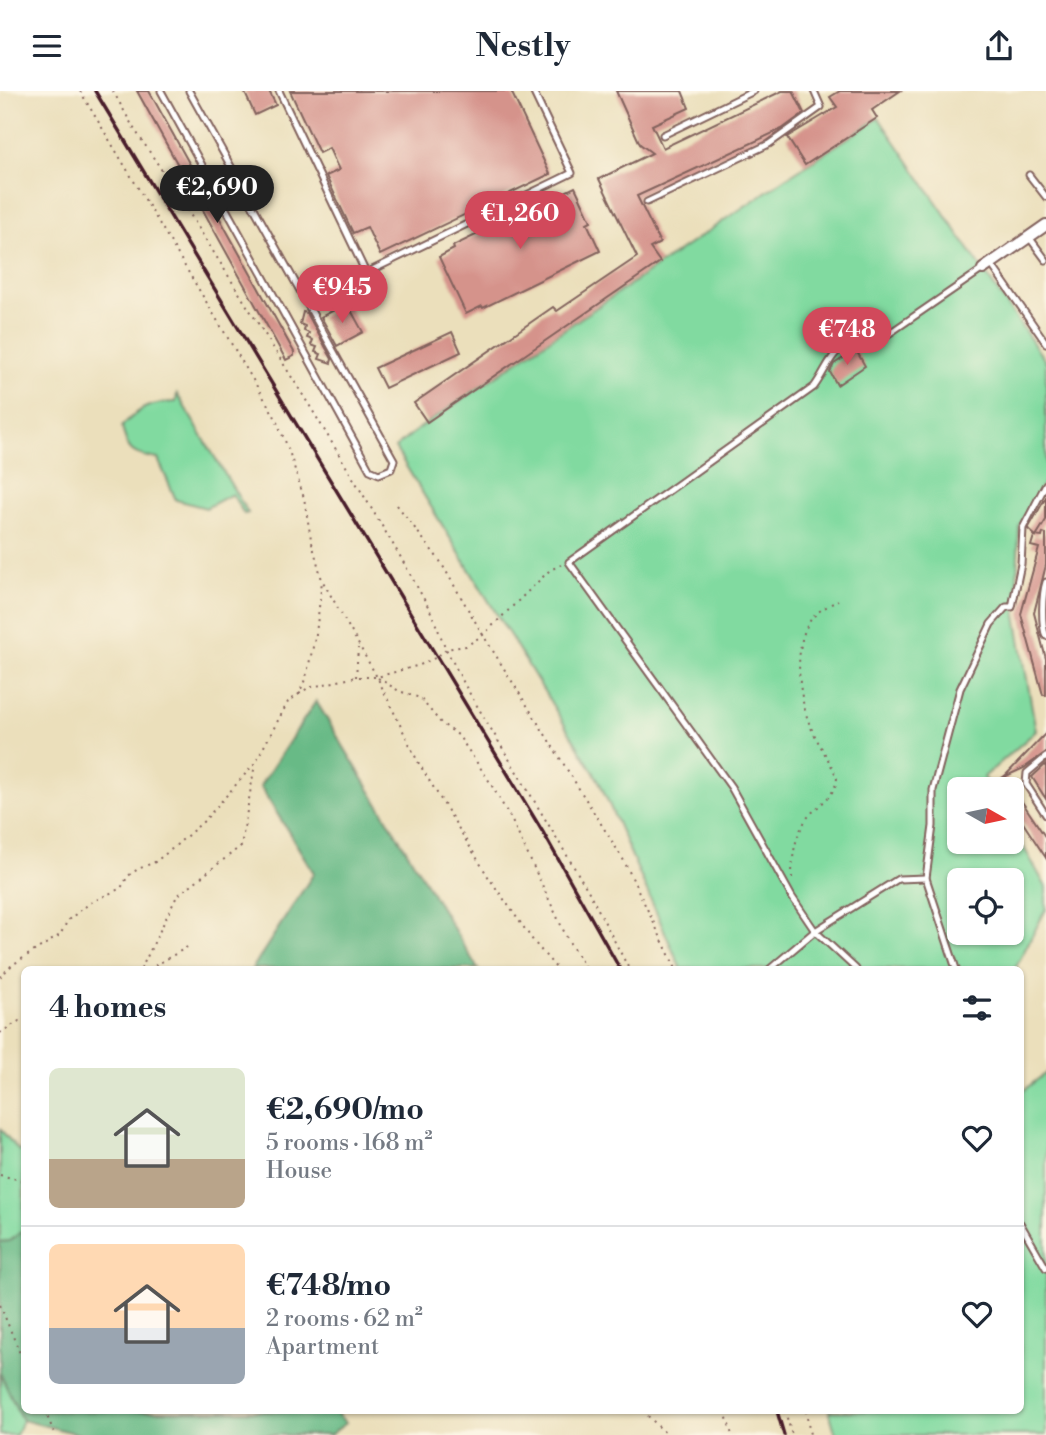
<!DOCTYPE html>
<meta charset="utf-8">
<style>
body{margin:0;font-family:"Libre Bodoni",serif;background:#f6f6f7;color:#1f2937;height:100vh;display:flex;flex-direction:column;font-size:26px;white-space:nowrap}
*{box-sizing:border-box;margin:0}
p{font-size:23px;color:#747a83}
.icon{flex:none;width:38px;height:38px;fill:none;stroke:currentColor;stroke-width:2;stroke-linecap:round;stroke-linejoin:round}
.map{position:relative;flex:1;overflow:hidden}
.panel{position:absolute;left:21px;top:875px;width:1003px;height:448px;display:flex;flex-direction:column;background:#fff;border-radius:10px;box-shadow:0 2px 5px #0004}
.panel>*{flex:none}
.needle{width:46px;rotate:99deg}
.fabs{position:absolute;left:947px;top:686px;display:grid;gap:14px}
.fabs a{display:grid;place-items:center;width:77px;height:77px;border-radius:10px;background:#fff;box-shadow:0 2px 5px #0004;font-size:35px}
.price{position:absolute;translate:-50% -60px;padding:0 16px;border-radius:24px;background:#d1495b;color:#fff;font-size:23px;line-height:46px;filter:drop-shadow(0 2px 4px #0008)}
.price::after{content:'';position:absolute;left:50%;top:42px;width:21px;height:16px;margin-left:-10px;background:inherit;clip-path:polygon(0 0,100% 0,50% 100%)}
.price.active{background:#222;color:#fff}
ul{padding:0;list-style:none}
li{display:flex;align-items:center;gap:21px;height:175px;padding:0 28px}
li+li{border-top:2px solid #e0e1e3}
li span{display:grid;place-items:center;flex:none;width:196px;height:140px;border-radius:10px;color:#555}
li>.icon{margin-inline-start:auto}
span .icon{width:84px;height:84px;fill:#fffc;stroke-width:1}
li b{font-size:30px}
h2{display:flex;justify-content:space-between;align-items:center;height:84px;padding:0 28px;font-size:30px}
header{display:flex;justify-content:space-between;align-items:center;height:91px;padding:0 28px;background:#fff;font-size:32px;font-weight:700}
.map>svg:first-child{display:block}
</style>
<header><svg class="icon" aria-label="menu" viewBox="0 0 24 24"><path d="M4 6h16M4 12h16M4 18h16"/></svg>Nestly<svg class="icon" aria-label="share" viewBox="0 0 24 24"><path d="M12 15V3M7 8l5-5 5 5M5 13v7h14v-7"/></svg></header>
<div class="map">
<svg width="1046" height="1344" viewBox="0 0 1046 1344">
<rect width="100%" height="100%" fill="#fcf5e5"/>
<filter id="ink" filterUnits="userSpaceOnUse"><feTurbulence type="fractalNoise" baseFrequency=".0143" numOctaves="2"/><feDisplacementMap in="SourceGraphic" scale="14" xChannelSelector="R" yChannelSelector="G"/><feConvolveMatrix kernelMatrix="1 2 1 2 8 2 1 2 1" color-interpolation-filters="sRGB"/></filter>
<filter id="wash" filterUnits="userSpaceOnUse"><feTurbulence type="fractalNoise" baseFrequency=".00686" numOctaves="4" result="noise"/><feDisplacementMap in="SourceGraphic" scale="28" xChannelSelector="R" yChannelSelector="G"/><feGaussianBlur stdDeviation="1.57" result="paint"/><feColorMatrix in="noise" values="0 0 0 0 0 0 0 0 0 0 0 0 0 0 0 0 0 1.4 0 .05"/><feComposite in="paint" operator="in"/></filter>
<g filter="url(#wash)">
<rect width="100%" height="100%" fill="#ebdfbb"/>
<!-- green -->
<g fill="#81daa0" stroke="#667c66" stroke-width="2" fill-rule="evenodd">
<path d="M879,27L1046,271V388L1019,435L1016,525L1036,640L984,686L990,698H959V751H1012V735L1046,796V818L1015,878H681L599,690L395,357L414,341L789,85ZM959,789H1012V842H959Z"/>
<path d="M177,303L248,422L244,423L232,403L206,417L176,409L158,368C132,364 127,361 122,335C141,316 149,312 176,311Z"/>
<path d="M1046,982V1344H836L829,1320H1020V1002Z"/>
<path d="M0,1038L19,1060L24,1059V1139L9,1150L0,1151Z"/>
<path d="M0,1282L22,1329L16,1344H0Z"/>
</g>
<!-- forest -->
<g fill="#68ba86" stroke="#596c58" stroke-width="2">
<path d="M316,610L478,878H252L314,782L260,695Z"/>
<path d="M24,1139V1320H334L346,1332L330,1344H82L22,1329L0,1282V1151L9,1150Z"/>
</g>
<g id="blocks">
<!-- building -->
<g fill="#d5938b">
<path d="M137,0H149L294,261V265L286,269Z"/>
<path d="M244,0H269L276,14L255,24Z"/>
<path d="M290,0H511L550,83L380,164L367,136L353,142L326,85L339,79L329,57L319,62Z"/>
<path d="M616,0H682L689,17L652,34L663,57L782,0H793L804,22L782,38L637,105L660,152L650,157L660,171L427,331L414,312L553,216L557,220L637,166L599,88L652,62L640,53Z"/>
<path d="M840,0H900L872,19L877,27L805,74L787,46L837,16L830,6Z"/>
<path d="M575,96L591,130L587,132L600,160L483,217L482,215L466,223L439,166L454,158L453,155Z"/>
<path d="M347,212L363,241L337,255L321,226Z"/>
<path d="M303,221L307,222L332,268L331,272L319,268L321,263L315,261L317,256L311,254L313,249L307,247L309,242L304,240L305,235L300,233Z"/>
<path d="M452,241L461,261L385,297L375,277Z"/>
<path d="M856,259L865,275L837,294L830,281L834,273Z"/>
<path d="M1046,406V429L1036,445L1028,438Z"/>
<path d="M1043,442L1046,443V474L1034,522L1046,568V604H1043L1021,523L1039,457L1031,455L1034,445L1042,446Z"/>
<path d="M1046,642V661L1024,677L1004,686Z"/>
<path d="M1046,673V708L1032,686Z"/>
<path d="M1005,685L1046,747V767L1012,715V698H1001L996,691Z"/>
</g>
</g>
</g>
<g filter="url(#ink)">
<use href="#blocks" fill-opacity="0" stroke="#82625d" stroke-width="2"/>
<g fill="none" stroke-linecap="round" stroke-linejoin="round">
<defs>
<g id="service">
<path d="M161,0L370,379L379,383L391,378L394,369L189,0"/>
<path d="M279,0L366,182L572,82L533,0"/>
<path d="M663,44L754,0"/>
<path d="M1029,84L1046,106"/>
<path d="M647,111L769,53L821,16L814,0"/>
<path d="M1029,146L1046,169"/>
<path d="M991,173L1046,252"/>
<path d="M1046,491C1042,503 1041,535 1046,545"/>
<path d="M1046,666L1027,682L1026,693L1046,724"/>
<path d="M770,878L815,840L898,788L926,787"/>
<path d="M856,878L815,840L792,806L731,696L569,471L814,296C830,275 834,244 868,257L983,178"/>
<path d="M956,878L926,787L933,735V699L960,598L991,533L1006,516H1012L1021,473L1023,437L1046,393"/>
<path d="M1020,1132L1046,1177"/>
</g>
<path id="minor" d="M983,178L1046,134"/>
</defs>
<!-- service casing -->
<use href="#service" stroke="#82625d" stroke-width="9"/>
<!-- minor casing -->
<use href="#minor" stroke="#82625d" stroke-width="14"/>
<!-- path -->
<g stroke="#82625d" stroke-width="2" stroke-dasharray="2 5" stroke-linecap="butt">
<path d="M80,0L274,324L288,357L304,407L311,448L322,489L377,586L418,671L489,787L534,851L557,878"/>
<path d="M113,0L133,36L171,93L311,317L400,465L430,519L446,558L467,598L589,801L629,878"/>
<path d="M397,414L440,470L483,544L623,768L676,878"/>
<path d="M356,586L358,557"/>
<path d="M378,587L399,600L420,607L441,632L458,644L488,688L511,728L568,849L586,878"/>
<path d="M299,603L308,597L329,592L356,586H377L420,574L437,566L446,558L466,555L483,544L550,479L561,474"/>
<path d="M792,787C792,768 794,749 804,732C813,715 835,709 837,687C829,667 815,649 808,629C798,601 792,546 815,524C821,518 830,514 838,509"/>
<path d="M141,878L177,805L241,755L255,673"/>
<path d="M149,878L189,855"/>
<path d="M0,886L12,874L60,844L68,829L90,812L121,797L128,785L138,778L155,771L173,757L205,729L255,672L288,611L299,603L306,586L316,543L322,490"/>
<path d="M0,942L19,930H24"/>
<path d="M0,1084L24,1090"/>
<path d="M0,1214L24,1272"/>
<path d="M45,1320L55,1344"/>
<path d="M643,1320L667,1344"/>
<path d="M725,1320L732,1344"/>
<path d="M785,1320L792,1344"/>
<path d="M806,1320L810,1344"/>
</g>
<!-- service -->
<use href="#service" stroke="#fff" stroke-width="5"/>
<!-- minor -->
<use href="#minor" stroke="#fff" stroke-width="10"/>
<!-- rail -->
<g stroke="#4a1f2b" stroke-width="3.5">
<path d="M95,0L544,743L620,878"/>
<path d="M777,1320L784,1344"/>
</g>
</g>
</g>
</svg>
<div class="fabs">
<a><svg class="needle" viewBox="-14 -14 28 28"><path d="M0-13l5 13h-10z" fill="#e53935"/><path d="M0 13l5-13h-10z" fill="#747a83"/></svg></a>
<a><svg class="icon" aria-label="locate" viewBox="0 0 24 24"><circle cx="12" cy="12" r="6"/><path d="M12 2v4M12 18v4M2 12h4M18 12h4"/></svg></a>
</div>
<b class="price active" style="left:217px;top:134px">€2,690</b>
<b class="price" style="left:520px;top:160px">€1,260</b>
<b class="price" style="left:342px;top:234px">€945</b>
<b class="price" style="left:847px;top:276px">€748</b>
<section class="panel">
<h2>4 homes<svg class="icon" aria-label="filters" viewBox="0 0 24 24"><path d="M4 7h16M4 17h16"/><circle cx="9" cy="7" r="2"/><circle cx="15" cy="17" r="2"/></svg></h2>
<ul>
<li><span style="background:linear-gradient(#dfe7d0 65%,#b9a48a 0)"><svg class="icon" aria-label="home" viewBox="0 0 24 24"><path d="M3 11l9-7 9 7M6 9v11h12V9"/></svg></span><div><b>€2,690/mo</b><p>5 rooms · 168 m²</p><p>House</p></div><svg class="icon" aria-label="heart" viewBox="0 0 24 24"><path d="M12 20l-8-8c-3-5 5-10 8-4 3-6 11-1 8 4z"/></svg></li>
<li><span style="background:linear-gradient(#ffd9b3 60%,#9aa5b1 0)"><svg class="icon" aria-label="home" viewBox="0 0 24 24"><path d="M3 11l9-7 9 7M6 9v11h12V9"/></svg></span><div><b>€748/mo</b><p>2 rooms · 62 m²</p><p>Apartment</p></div><svg class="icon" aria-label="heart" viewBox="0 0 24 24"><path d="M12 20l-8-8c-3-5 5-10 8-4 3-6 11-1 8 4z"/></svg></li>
</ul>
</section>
</div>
